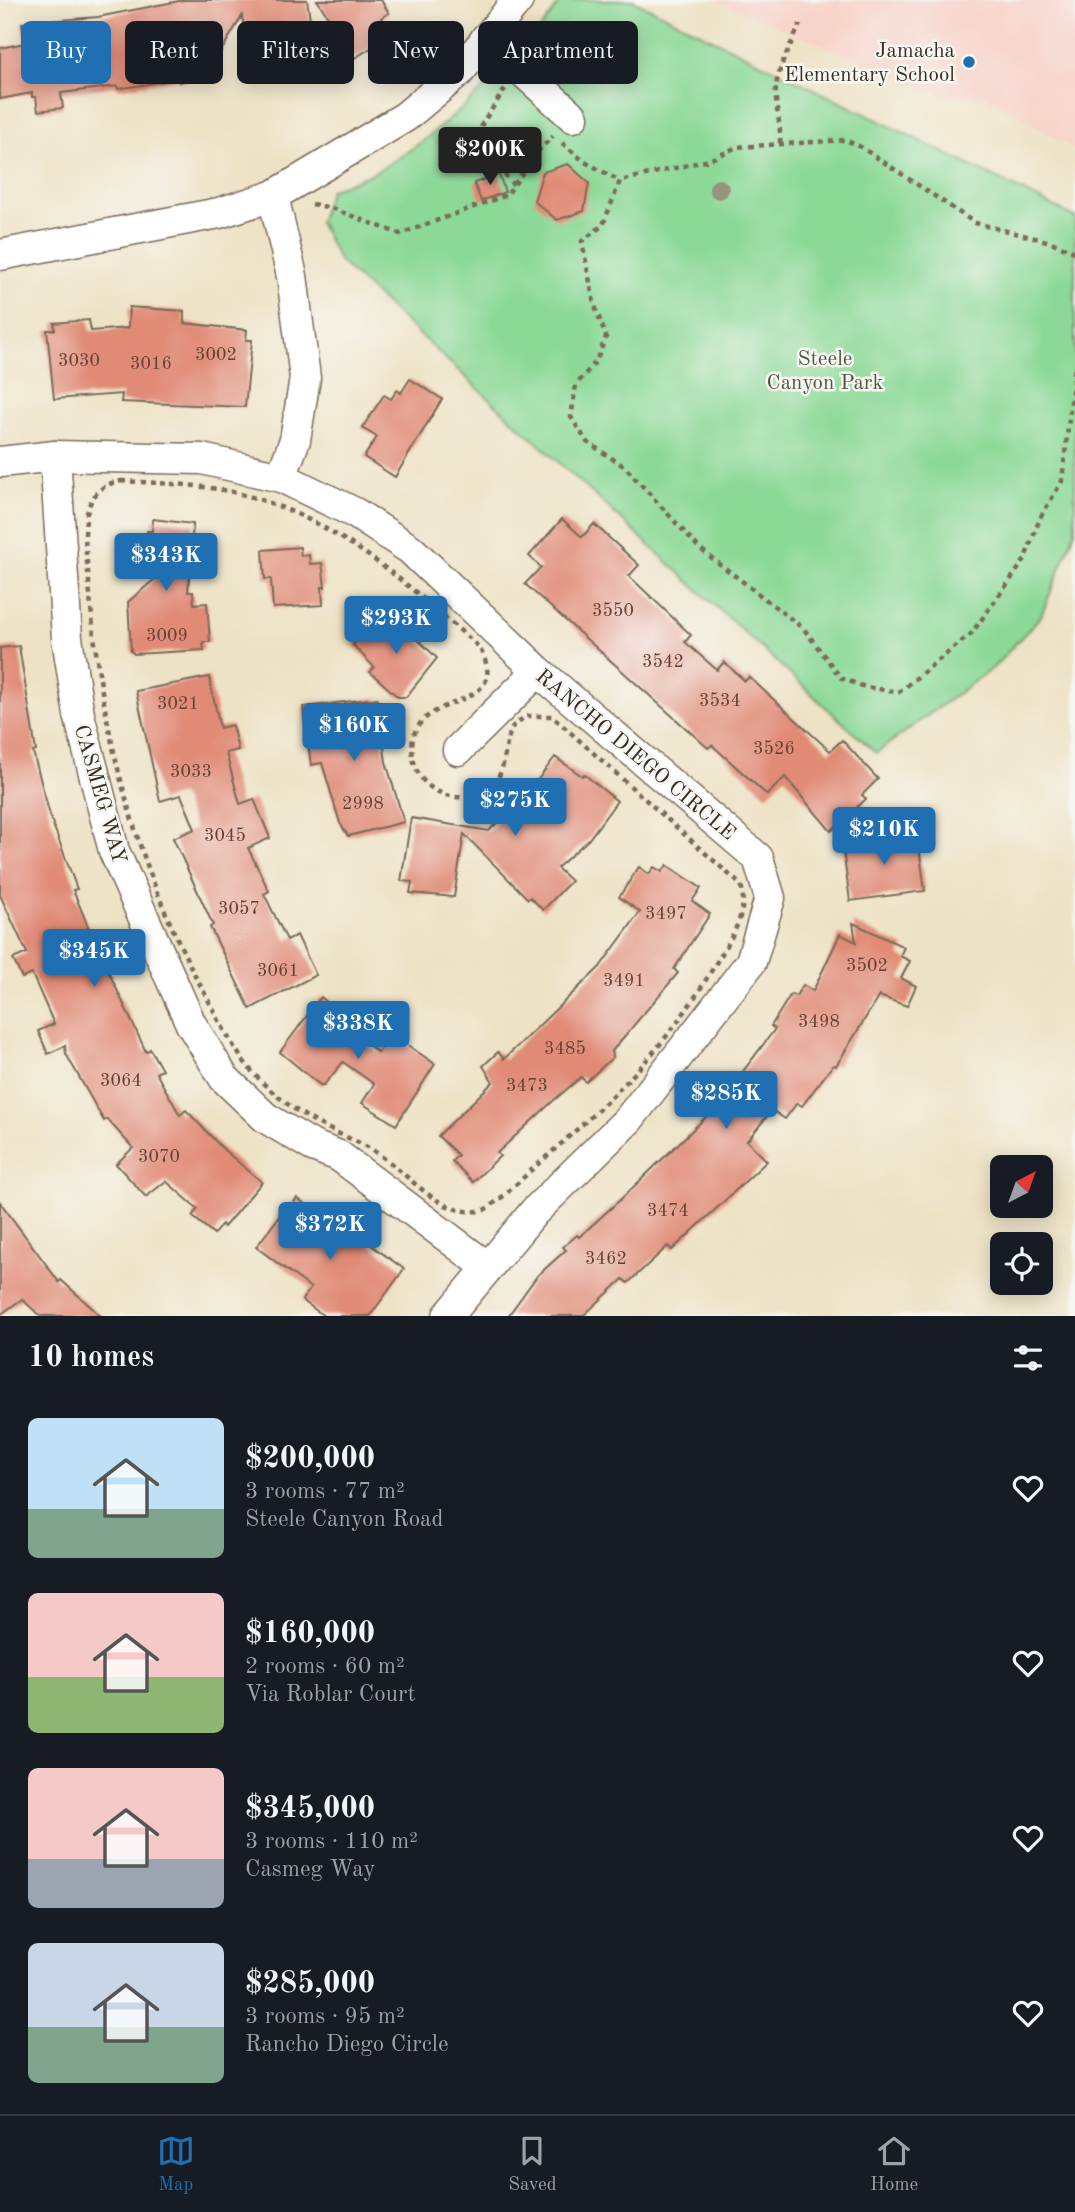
<!DOCTYPE html>
<meta charset="utf-8">
<style>
body{margin:0;font-family:"Old Standard TT",serif;background:#20242c;color:#f1f3f6;height:100vh;display:flex;flex-direction:column;font-size:26px;white-space:nowrap}
*{box-sizing:border-box;margin:0}
p{font-size:23px;color:#9ea1a6}
.icon{flex:none;width:38px;height:38px;fill:none;stroke:currentColor;stroke-width:2;stroke-linecap:round;stroke-linejoin:round}
.map{position:relative;height:1316px;overflow:hidden}
.drawer{display:flex;flex-direction:column;background:#171b24;flex:1}
.drawer>*{flex:none}
.banner{position:absolute;left:21px;top:21px;width:700px;height:63px;display:flex;gap:14px}
.needle{width:46px;rotate:41deg}
.tools{position:absolute;left:990px;top:1155px;display:grid;gap:14px}
.tools a{display:grid;place-items:center;width:63px;height:63px;border-radius:10px;background:#171b24;box-shadow:0 4px 18px #0003;font-size:35px}
.price{position:absolute;translate:-50% -60px;padding:0 16px;border-radius:7px;background:#1f6fb2;color:#fff;font-size:23px;line-height:46px;filter:drop-shadow(0 2px 4px #0008)}
.price::after{content:'';position:absolute;left:50%;top:42px;width:21px;height:16px;margin-left:-10px;background:inherit;clip-path:polygon(0 0,100% 0,50% 100%)}
.price.on{background:#222;color:#fff}
ul{padding:0;list-style:none}
li{display:flex;align-items:center;gap:21px;height:175px;padding:0 28px}
li span{display:grid;place-items:center;flex:none;width:196px;height:140px;border-radius:10px;color:#555}
li>.icon{margin-inline-start:auto}
span .icon{width:84px;height:84px;fill:#fffc;stroke-width:1}
li b{font-size:30px}
h2{display:flex;justify-content:space-between;align-items:center;height:84px;padding:0 28px;font-size:30px}
.pill{padding:0 24px;border-radius:10px;background:#171b24;box-shadow:0 4px 18px #0003;font-size:24px;line-height:63px}
.pill.on{background:#1f6fb2;color:#fff}
.menu{display:flex;justify-content:space-around;align-items:center;height:98px;border-top:2px solid #363941;background:#171b24;font-size:19px;color:#9ea1a6}
.menu a{display:grid;justify-items:center;gap:4px}
.menu .on{color:#1f6fb2}
.map>svg:first-child{display:block}
</style>
<div class="map">
<svg width="1075" height="1316" viewBox="0 0 1075 1316">
<rect width="100%" height="100%" fill="#f6f6f2"/>
<filter id="ink" filterUnits="userSpaceOnUse"><feTurbulence type="fractalNoise" baseFrequency=".0143" numOctaves="2"/><feDisplacementMap in="SourceGraphic" scale="14" xChannelSelector="R" yChannelSelector="G"/><feConvolveMatrix kernelMatrix="1 2 1 2 8 2 1 2 1" color-interpolation-filters="sRGB"/></filter>
<filter id="wash" filterUnits="userSpaceOnUse"><feTurbulence type="fractalNoise" baseFrequency=".00686" numOctaves="4" result="noise"/><feDisplacementMap in="SourceGraphic" scale="28" xChannelSelector="R" yChannelSelector="G"/><feGaussianBlur stdDeviation="1.57" result="paint"/><feColorMatrix in="noise" values="0 0 0 0 0 0 0 0 0 0 0 0 0 0 0 0 0 1.4 0 .05"/><feComposite in="paint" operator="in"/></filter>
<g filter="url(#wash)">
<rect width="100%" height="100%" fill="#eee2c4"/>
<!-- built -->
<path fill="#f7d1c7" d="M715,0H1075V150L986,96H946Z"/>
<!-- green -->
<path fill="#8cd997" stroke="#64825a" stroke-width="2" d="M561,0H633L1075,217V532L1041,616L994,667L876,753L340,262L319,222L330,190C345,184 361,179 375,172C435,139 524,58 561,0Z"/>
<g id="blocks">
<!-- building -->
<g fill="#e18b77">
<path d="M184,0H307L317,63L286,68L284,56L249,62L242,16L207,75L179,82V79L118,89L117,86L61,93L63,108L38,111L36,97H32V93L0,99V48L25,43L22,23L98,17Z"/>
<path d="M317,0H381L389,13L381,18L384,22L377,27L385,39L355,58Z"/>
<path d="M568,164L589,183L584,211L557,220L534,201L543,172Z"/>
<path d="M499,174L505,192L481,201L474,183Z"/>
<path d="M129,307L184,311V323L247,330L246,340H252L245,407L121,402L122,394L54,399L47,330H55L54,323L89,320L91,331L128,328Z"/>
<path d="M410,379L442,399L395,477L364,457L377,437L362,428L384,395L391,399L397,390L401,393Z"/>
<path d="M153,519L193,524L188,592H193L194,604L207,603L210,642H203L204,650L134,654L131,651L128,602L156,578L129,575L132,540L146,539L147,531H152Z"/>
<path d="M562,519L582,537L594,524L639,565L629,576L691,635L685,642L717,670L724,662L745,681L749,677L830,751L842,740L878,779L862,795L866,799L831,831L785,777L767,795L712,745L708,748L525,584L541,567L529,556Z"/>
<path d="M300,547L301,556L309,555L310,564L322,563L325,587H322L323,605L273,608L271,579H265L263,550Z"/>
<path d="M391,614L437,658L406,697H398L370,672L374,667L353,645L366,630L373,635Z"/>
<path d="M19,646L36,751L33,752L51,819L77,889L73,890L92,936L146,1052L150,1049L162,1070L156,1073L180,1115L186,1110L224,1150L262,1182L224,1227L222,1224L214,1234L192,1216L198,1209L166,1181L146,1197L116,1164L133,1148L107,1119L104,1121L66,1054L65,1046L48,1054L38,1031L54,1024L32,974L22,978L13,959L27,953L0,895V648Z"/>
<path d="M209,677L220,728L232,725L238,750L226,753L240,804L254,799L270,838L248,848L269,891L264,894L287,940L297,935L316,975L250,1009L210,927L213,925L173,838L195,829L181,795L160,801L136,691Z"/>
<path d="M377,698L386,762L404,822L348,836L340,823L322,763L311,765L303,707Z"/>
<path d="M555,757L582,776L584,774L617,801L589,839L557,868L571,881L543,910L530,897L528,899L464,834L454,897L410,893L412,882L401,881L411,818L489,831L514,805L517,807Z"/>
<path d="M917,832L925,891L850,901L842,843Z"/>
<path d="M667,865L701,888L692,901L710,914L674,969L678,973L612,1051L613,1057L586,1082L581,1077L553,1101L497,1153L500,1156L473,1182L452,1161L458,1155L438,1136L493,1082L483,1066L498,1052L504,1059L599,968L640,912L619,897L639,867L649,874L654,867L662,872Z"/>
<path d="M853,923L904,947L900,956L910,961L901,978L916,986L907,1006L879,996L836,1066L833,1065L802,1106L797,1103L785,1119L772,1110L747,1141L767,1161L672,1250L668,1246L628,1283L623,1279L583,1316H508L537,1276L566,1250L563,1247L577,1235L579,1237L622,1198L736,1088L732,1086L775,1029L771,1026L791,994L796,996L803,985L813,991L840,934L856,942Z"/>
<path d="M321,997L343,1016L339,1020L378,1053L385,1042L393,1047L399,1039L435,1064L396,1125L362,1103L374,1084L343,1062L324,1085H320L280,1052Z"/>
<path d="M297,1198L311,1208L313,1206L328,1214L404,1269L370,1316H324L302,1300L311,1288L256,1247L289,1204L291,1206Z"/>
<path d="M0,1202L59,1282L61,1280L101,1316H40L22,1299L0,1315Z"/>
</g>
</g>
</g>
<g filter="url(#ink)">
<use href="#blocks" fill-opacity="0" stroke="#7a6a58" stroke-width="2"/>
<g fill="none" stroke-linecap="round" stroke-linejoin="round">
<defs>
<g id="minor">
<path d="M486,38L573,117"/>
<path d="M273,196L292,276L305,378L295,440L281,477"/>
<path d="M0,255L219,213L273,196L405,117L459,72L518,0"/>
<path d="M55,456L67,638L79,715L114,851L191,1024L224,1078L266,1118L313,1146L339,1156L486,1266"/>
<path d="M0,462L55,456L202,459L281,477L355,513L410,549L538,671L758,858L770,898L751,962L629,1119L534,1212L448,1316"/>
<path d="M458,750L538,671"/>
</g>
</defs>
<!-- minor casing -->
<use href="#minor" stroke="#7a6a58" stroke-width="33"/>
<!-- path -->
<g stroke="#7a6a58" stroke-width="4.5" stroke-dasharray="5 5" stroke-linecap="butt">
<path d="M505,89L482,124L480,141L513,185"/>
<path d="M562,143L585,162L620,181"/>
<path d="M780,143C781,124 777,116 776,99C773,74 791,46 800,24"/>
<path d="M312,204L331,208L400,234L507,195L536,153L553,136"/>
<path d="M1075,252L1051,242L975,223L861,147L845,140L737,147L709,160L620,181L603,225L582,241L594,303L606,337L596,361L576,385L571,417L587,442L625,467L699,548L804,629L841,678L865,687L899,692L971,634L1024,561L1040,518L1062,481L1075,366"/>
<path d="M121,481C157,483 193,484 228,491C330,513 403,580 479,647C520,720 396,683 414,762C417,776 428,788 441,793C452,798 466,799 478,794C511,781 500,751 513,726L526,716H552L741,885C749,912 730,941 716,963C665,1051 612,1099 537,1165C520,1180 504,1198 484,1210C443,1220 412,1177 381,1156C364,1143 344,1137 325,1127C297,1113 270,1093 250,1069C231,1046 218,1018 204,992C135,866 99,724 89,582C86,545 73,488 121,481Z"/>
</g>
<!-- minor -->
<use href="#minor" stroke="#fff" stroke-width="30"/>
</g>
<!-- trees -->
<circle fill="#979579" cx="719" cy="189" r="10"/>
</g>
<!-- markers -->
<circle fill="#1f6fb2" stroke="#f6f6f2" stroke-width="2.5" cx="969" cy="62" r="7"/>
<g text-anchor="middle" stroke-width="5" stroke-linejoin="round" paint-order="stroke">
<!-- number labels -->
<g font-size="18" fill="#644234">
<text x="216" y="360">3002</text>
<text x="79" y="366">3030</text>
<text x="151" y="369">3016</text>
<text x="613" y="616">3550</text>
<text x="167" y="641">3009</text>
<text x="663" y="667">3542</text>
<text x="720" y="706">3534</text>
<text x="178" y="709">3021</text>
<text x="774" y="754">3526</text>
<text x="191" y="777">3033</text>
<text x="363" y="809">2998</text>
<text x="225" y="841">3045</text>
<text x="239" y="914">3057</text>
<text x="666" y="919">3497</text>
<text x="867" y="971">3502</text>
<text x="278" y="976">3061</text>
<text x="624" y="986">3491</text>
<text x="819" y="1027">3498</text>
<text x="565" y="1054">3485</text>
<text x="121" y="1086">3064</text>
<text x="527" y="1091">3473</text>
<text x="159" y="1162">3070</text>
<text x="668" y="1216">3474</text>
<text x="606" y="1264">3462</text>
</g>
<!-- poi labels -->
<g font-size="21" fill="#3b2a1e" stroke="#f6f6f2" text-anchor="end">
<text x="955" y="57">Jamacha<tspan x="955" dy="24">Elementary School</tspan></text>
</g>
<!-- park labels -->
<g font-size="21" fill="#4f563c" stroke="#f6f6f2">
<text x="825" y="365">Steele<tspan x="825" dy="24">Canyon Park</tspan></text>
</g>
<!-- street labels -->
<g font-size="21" fill="#3b2a1e" stroke="#f6f6f2">
<text transform="translate(636 754) rotate(40)" y="7">RANCHO DIEGO CIRCLE</text>
<text transform="translate(101 794) rotate(74)" y="7">CASMEG WAY</text>
</g>
</g>
</svg>
<div class="tools">
<a><svg class="needle" viewBox="-14 -14 28 28"><path d="M0-13l5 13h-10z" fill="#e53935"/><path d="M0 13l5-13h-10z" fill="#9ea1a6"/></svg></a>
<a><svg class="icon" aria-label="locate" viewBox="0 0 24 24"><circle cx="12" cy="12" r="6"/><path d="M12 2v4M12 18v4M2 12h4M18 12h4"/></svg></a>
</div>
<b class="price on" style="left:490px;top:187px">$200K</b>
<b class="price" style="left:166px;top:593px">$343K</b>
<b class="price" style="left:396px;top:656px">$293K</b>
<b class="price" style="left:354px;top:763px">$160K</b>
<b class="price" style="left:515px;top:838px">$275K</b>
<b class="price" style="left:884px;top:867px">$210K</b>
<b class="price" style="left:94px;top:989px">$345K</b>
<b class="price" style="left:358px;top:1061px">$338K</b>
<b class="price" style="left:726px;top:1131px">$285K</b>
<b class="price" style="left:330px;top:1262px">$372K</b>
<div class="banner">
<a class="pill on">Buy</a>
<a class="pill">Rent</a>
<a class="pill">Filters</a>
<a class="pill">New</a>
<a class="pill">Apartment</a>
</div>
</div>
<section class="drawer">
<h2>10 homes<svg class="icon" aria-label="filters" viewBox="0 0 24 24"><path d="M4 7h16M4 17h16"/><circle cx="9" cy="7" r="2"/><circle cx="15" cy="17" r="2"/></svg></h2>
<ul>
<li><span style="background:linear-gradient(#bfe0f5 65%,#7fa58c 0)"><svg class="icon" aria-label="home" viewBox="0 0 24 24"><path d="M3 11l9-7 9 7M6 9v11h12V9"/></svg></span><div><b>$200,000</b><p>3 rooms · 77 m²</p><p>Steele Canyon Road</p></div><svg class="icon" aria-label="heart" viewBox="0 0 24 24"><path d="M12 20l-8-8c-3-5 5-10 8-4 3-6 11-1 8 4z"/></svg></li>
<li><span style="background:linear-gradient(#f6c9c9 60%,#8fb573 0)"><svg class="icon" aria-label="home" viewBox="0 0 24 24"><path d="M3 11l9-7 9 7M6 9v11h12V9"/></svg></span><div><b>$160,000</b><p>2 rooms · 60 m²</p><p>Via Roblar Court</p></div><svg class="icon" aria-label="heart" viewBox="0 0 24 24"><path d="M12 20l-8-8c-3-5 5-10 8-4 3-6 11-1 8 4z"/></svg></li>
<li><span style="background:linear-gradient(#f6c9c9 65%,#9aa5b1 0)"><svg class="icon" aria-label="home" viewBox="0 0 24 24"><path d="M3 11l9-7 9 7M6 9v11h12V9"/></svg></span><div><b>$345,000</b><p>3 rooms · 110 m²</p><p>Casmeg Way</p></div><svg class="icon" aria-label="heart" viewBox="0 0 24 24"><path d="M12 20l-8-8c-3-5 5-10 8-4 3-6 11-1 8 4z"/></svg></li>
<li><span style="background:linear-gradient(#c9d6e8 60%,#7fa58c 0)"><svg class="icon" aria-label="home" viewBox="0 0 24 24"><path d="M3 11l9-7 9 7M6 9v11h12V9"/></svg></span><div><b>$285,000</b><p>3 rooms · 95 m²</p><p>Rancho Diego Circle</p></div><svg class="icon" aria-label="heart" viewBox="0 0 24 24"><path d="M12 20l-8-8c-3-5 5-10 8-4 3-6 11-1 8 4z"/></svg></li>
</ul>
</section>
<nav class="menu">
<a class="on"><svg class="icon" aria-label="map" viewBox="0 0 24 24"><path d="M3 6l6-2 6 2 6-2v14l-6 2-6-2-6 2zM9 4v14M15 6v14"/></svg>Map</a>
<a><svg class="icon" aria-label="saved" viewBox="0 0 24 24"><path d="M7 4h10v16l-5-4-5 4z"/></svg>Saved</a>
<a><svg class="icon" aria-label="home" viewBox="0 0 24 24"><path d="M3 11l9-7 9 7M6 9v11h12V9"/></svg>Home</a>
</nav>
